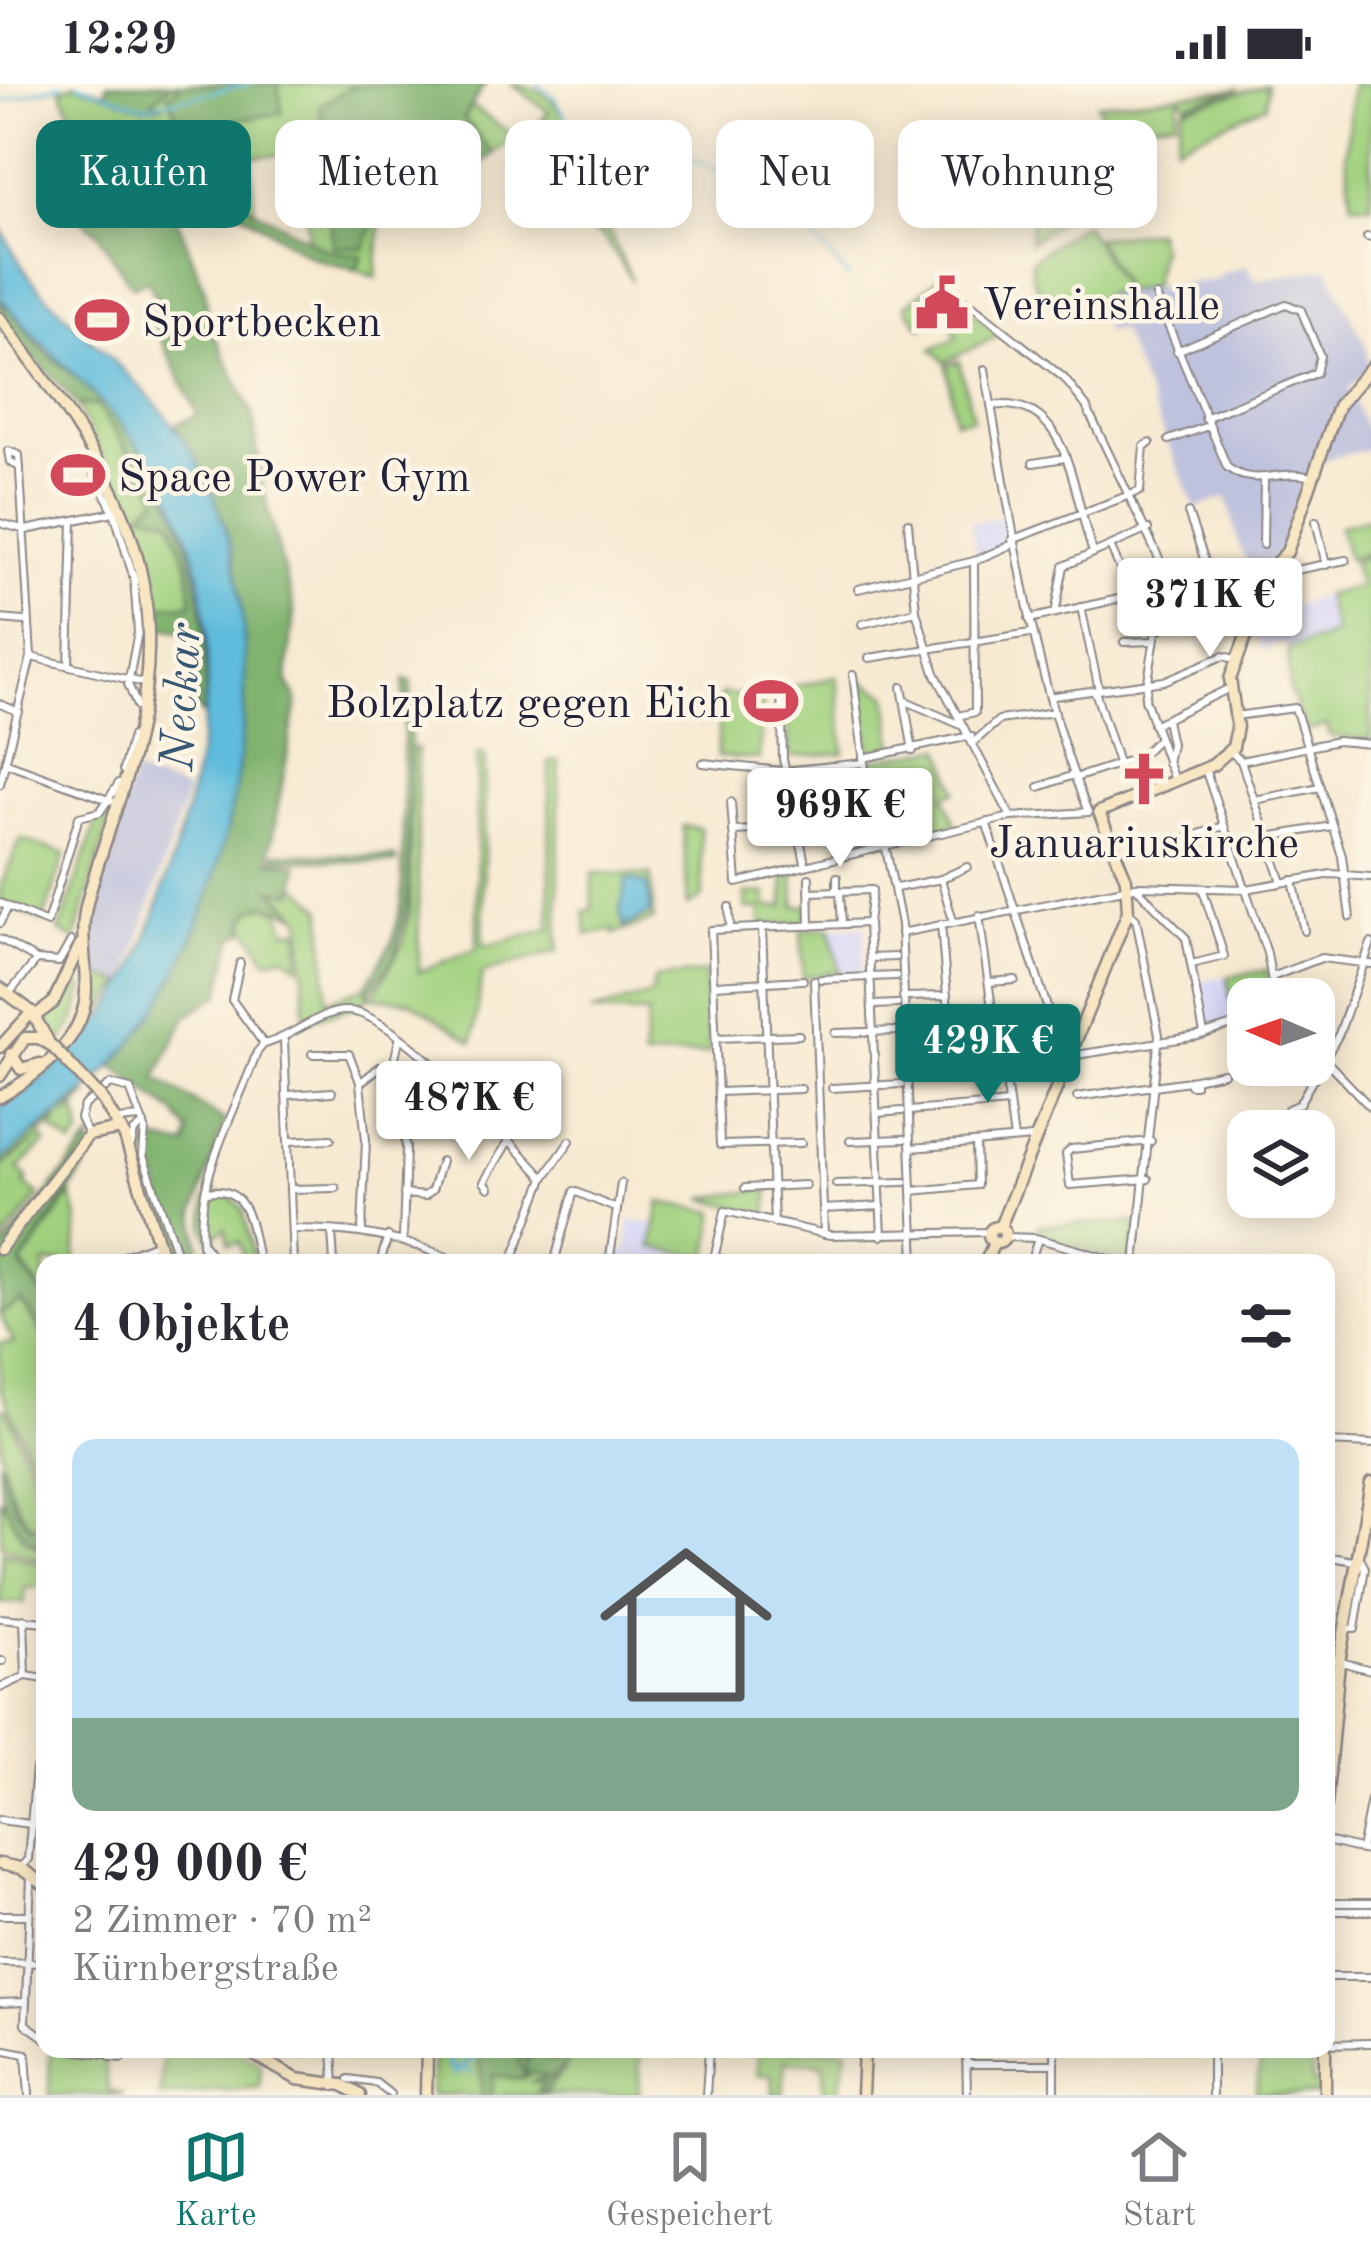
<!DOCTYPE html>
<html lang="de">
<meta charset="utf-8">
<style>
body{margin:0;font-family:"Old Standard TT",serif;background:#f2f2f3;color:#2b2b33;height:100vh;display:flex;flex-direction:column;font-size:45px;white-space:nowrap}
*{box-sizing:border-box;margin:0}
p{font-size:39px;color:#7c7c81}
.icon{flex:none;width:66px;height:66px;fill:none;stroke:currentColor;stroke-width:2;stroke-linecap:round;stroke-linejoin:round}
.map{position:relative;flex:1;overflow:hidden}
.side{position:absolute;left:36px;top:1170px;width:1299px;height:804px;display:flex;flex-direction:column;background:#fff;border-radius:24px;box-shadow:0 6px 30px #0003}
.side>*{flex:none}
.banner{position:absolute;left:36px;top:36px;width:1299px;height:108px;display:flex;gap:24px}
.needle{width:78px;rotate:272deg}
.fabs{position:absolute;left:1227px;top:894px;display:grid;gap:24px}
.fabs a{display:grid;place-items:center;width:108px;height:108px;border-radius:24px;background:#fff;box-shadow:0 6px 30px #0003;font-size:60px}
.price{position:absolute;translate:-50% -102px;padding:0 27px;border-radius:12px;background:#fff;color:#222;font-size:39px;line-height:78px;filter:drop-shadow(0 3px 6px #0008)}
.price::after{content:'';position:absolute;left:50%;top:72px;width:36px;height:27px;margin-left:-18px;background:inherit;clip-path:polygon(0 0,100% 0,50% 100%)}
.price.active{background:#0f766e;color:#fff}
ul{padding:0;list-style:none}
li{display:grid;align-content:center;gap:24px;height:636px;padding:0 36px}
li span{display:grid;place-items:center;height:372px;border-radius:24px;color:#555}
li>.icon{margin-inline-start:auto}
span .icon{width:216px;height:216px;fill:#fffc;stroke-width:1}
li b{font-size:51px}
h2{display:flex;justify-content:space-between;align-items:center;height:144px;padding:0 36px;font-size:51px}
.chip{padding:0 42px;border-radius:24px;background:#fff;box-shadow:0 6px 30px #0003;font-size:42px;line-height:108px}
.chip.active{background:#0f766e;color:#fff}
.status{display:flex;justify-content:space-between;align-items:center;height:84px;padding:0 60px;background:#fff;direction:ltr}
.status svg{height:33px;fill:currentColor}
.menu{display:flex;justify-content:space-around;align-items:center;height:168px;border-top:3px solid #e1e1e2;background:#fff;font-size:33px;color:#7c7c81}
.menu a{display:grid;justify-items:center;gap:6px}
.menu .active{color:#0f766e}
.map>svg:first-child{display:block}
</style>
<div class="status"><b>12:29</b><svg viewBox="0 0 49 12"><path d="M0 12V9h3v3zM5 12V6h3v6zM10 12V3h3v9zM15 12V0h3v12zM26 1h20v11H26zM47 4h2v5h-2z"/></svg></div>
<div class="map">
<svg width="1371" height="2011" viewBox="0 0 1371 2011">
<rect width="100%" height="100%" fill="#fcf5e5"/>
<filter id="ink" filterUnits="userSpaceOnUse"><feTurbulence type="fractalNoise" baseFrequency=".00833" numOctaves="2"/><feDisplacementMap in="SourceGraphic" scale="24" xChannelSelector="R" yChannelSelector="G"/><feConvolveMatrix kernelMatrix="1 2 1 2 8 2 1 2 1" color-interpolation-filters="sRGB"/></filter>
<filter id="wash" filterUnits="userSpaceOnUse"><feTurbulence type="fractalNoise" baseFrequency=".004" numOctaves="4" result="noise"/><feDisplacementMap in="SourceGraphic" scale="48" xChannelSelector="R" yChannelSelector="G"/><feGaussianBlur stdDeviation="2.7" result="paint"/><feColorMatrix in="noise" values="0 0 0 0 0 0 0 0 0 0 0 0 0 0 0 0 0 1.4 0 .05"/><feComposite in="paint" operator="in"/></filter>
<g filter="url(#wash)">
<rect width="100%" height="100%" fill="#f7ead2"/>
<!-- built -->
<g fill="#d7d7f8">
<path d="M1005,433L1008,459L976,472L970,438Z"/>
<path d="M1325,511L1336,549L1286,564L1282,557L1263,567L1252,537Z"/>
<path d="M866,842L862,887H840L830,844Z"/>
<path d="M1227,892L1234,935L1209,943L1202,896Z"/>
<path d="M630,1136L656,1140L652,1164L709,1179H612L614,1166L626,1168Z"/>
</g>
<!-- industrial -->
<g fill="#bfc2dd">
<path d="M1247,182L1255,196L1328,184L1366,263L1369,283L1348,304L1371,356V365L1317,377L1280,468L1255,488L1240,466L1227,413L1195,424L1120,246L1104,247L1107,210L1220,195V190Z"/>
<path d="M134,689L187,707L125,899L90,888L101,793Z"/>
</g>
<!-- green -->
<g fill="#a1d17f" stroke="#627a5d" stroke-width="3">
<path d="M75,0L151,19L164,3L176,0L178,7L168,10L180,39L176,50L140,62L74,35L61,5Z"/>
<path d="M278,0H357L320,21L333,162L364,164L382,115L376,194L357,186L362,172L328,167L308,155L305,102L289,100V71L252,72L254,127L236,115L146,87L144,79L151,65L210,55L234,36L282,29Z"/>
<path d="M512,0C559,0 581,60 604,96L619,103L591,109L632,196L605,155L567,130L541,85L508,58L493,70L464,34L471,22L523,58L549,28Z"/>
<path d="M1352,0H1371V121L1352,120L1346,71Z"/>
<path d="M1267,1L1266,21L1176,61L1183,24Z"/>
<path d="M1239,5L1187,20L1179,14L1176,36L1109,45L1097,20Z"/>
<path d="M1034,53L1076,125L1030,158Z"/>
<path d="M1084,139L1124,207L1106,209L1082,228C1051,215 1030,212 1031,176Z"/>
<path d="M1155,147L1160,164L1152,203L1126,207L1096,154Z"/>
<path d="M942,192L960,218L1000,251L945,278L932,265L958,253L945,230L921,244L905,222Z"/>
<path d="M959,277L973,334L955,337L947,281Z"/>
<path d="M77,321H96L160,414L142,428L171,435L188,482L192,520L155,522L135,442Z"/>
<path d="M1371,434V469L1348,474L1339,442Z"/>
<path d="M1371,472V655L1330,652L1327,641L1305,648L1290,606L1288,565L1335,550L1325,511L1360,502L1352,477Z"/>
<path d="M837,593L844,669L790,673L783,605Z"/>
<path d="M862,597L888,611L894,664L869,666Z"/>
<path d="M721,610L763,612L759,675L717,673Z"/>
<path d="M411,664L417,665L419,888L477,864V670L485,671L483,858L486,862L550,845L549,677H559L558,867L482,889L473,958L410,917L373,913L402,861L410,827Z"/>
<path d="M942,664L957,707L945,711L956,741L888,756L869,676Z"/>
<path d="M111,720L113,724L75,856L59,847L98,734Z"/>
<path d="M683,742L700,744L703,813L688,822Z"/>
<path d="M21,755L65,770L43,838L0,817V803Z"/>
<path d="M807,782L794,789L795,822H808V839L761,840V825H746V810L766,809L767,823H784V787Z"/>
<path d="M593,789L651,791L654,836L614,850L613,845L587,851L584,827L592,826Z"/>
<path d="M296,800L323,825L327,917L364,903L371,911C357,928 326,927 305,938L302,835L274,805L294,810Z"/>
<path d="M264,821L280,828L287,847L299,845V882L286,872L267,876L245,840L250,827Z"/>
<path d="M830,844L840,887L803,894L801,846Z"/>
<path d="M1267,886L1271,915H1248V931L1234,935L1227,893Z"/>
<path d="M90,889L123,899L67,970L91,928Z"/>
<path d="M705,889L709,969L643,974L648,930L590,928L651,911L655,894Z"/>
<path d="M67,900L82,902C82,925 73,943 59,960L44,937Z"/>
<path d="M89,1009L65,1033L77,1025L81,1052L72,1062L52,1045L59,1036L39,1051L46,1058L18,1085L28,1094L24,1100L39,1111L0,1161V1084L38,1054L0,1082V1076Z"/>
<path d="M769,1105L767,1131L703,1114Z"/>
<path d="M71,1110L78,1134L75,1179H45V1212L22,1180Z"/>
<path d="M217,1110L228,1111L243,1125L255,1179L244,1177L240,1158L229,1160L225,1144L210,1156L205,1145L206,1114Z"/>
<path d="M660,1118L716,1128L708,1174L652,1163Z"/>
<path d="M1138,1138L1131,1179L1038,1153L1039,1141Z"/>
<path d="M20,1217L45,1253L44,1404L0,1303V1259H14L0,1231Z"/>
<path d="M6,1325L41,1410L45,1409V1437L32,1443C3,1408 0,1370 0,1326Z"/>
<path d="M0,1414L23,1455L45,1466V1478L2,1461Z"/>
<path d="M3,1467L45,1482V1502L25,1504L24,1519H0Z"/>
<path d="M50,1965L72,1972L104,1970L108,2007L123,2011H49Z"/>
<path d="M163,1965H236L261,1980L259,2003L160,2011Z"/>
<path d="M433,1965H640L639,2011H431Z"/>
<path d="M758,1965H847L838,2011H824V1980L785,1977L783,2011H773L772,1991H757Z"/>
<path d="M1262,1965H1312V1999L1320,2000V2011H1256Z"/>
</g>
<!-- forest -->
<g fill="#80b36e" stroke="#516a54" stroke-width="3">
<path d="M75,0L106,8L107,0H172L152,17L164,21L145,24Z"/>
<path d="M176,0H278L282,29L234,36L232,59L210,55L151,65L144,79L146,87L236,115L328,167L362,172L357,186C342,182 324,179 310,172C269,151 220,97 171,119L205,206L209,240L253,331L261,397L294,526L287,596L297,617L268,777L298,781L294,809L271,805L297,831L264,820L250,827L244,840L247,846L233,854L220,910L186,932L156,994L225,1037L195,1128L201,1179H182L146,1063L150,1056L187,1062L189,1048L175,1029L113,982C248,811 293,531 175,341L198,331L150,232L162,227L147,196L132,203L97,148L70,126L108,82L128,77L143,60L176,50L180,39L167,10L177,7Z"/>
<path d="M357,0H485L464,34L493,70L440,114L382,115L364,164L333,163L320,21Z"/>
<path d="M0,217C16,230 28,250 43,265C62,284 86,298 105,319C186,404 214,516 203,631L196,624L198,550L155,542V522L192,520L188,482L171,435L141,428L159,413L97,321H77C58,294 1,248 0,217Z"/>
<path d="M404,596L411,597L408,820L395,872L367,911L365,904L392,858L402,819Z"/>
<path d="M274,769L395,773L396,779L273,775Z"/>
<path d="M91,1055V1076L20,1180L45,1214V1252L21,1216L0,1230V1169Z"/>
<path d="M0,1376L14,1423L32,1444L45,1439V1463C7,1447 0,1415 0,1376Z"/>
<path d="M479,1965H536L519,1977L526,1993V1977L535,1968L553,1977L566,1967L586,1971L588,1975H571L546,1999L566,1983L546,2008L537,2007L544,2000L533,1998L547,1992L530,1989C521,2000 506,1994 493,1991L492,2011H482Z"/>
</g>
<!-- water -->
<g fill="#5ebcdc" stroke="#406f8c" stroke-width="3">
<path d="M0,142C10,160 19,181 33,197C86,258 157,305 197,377C282,528 245,775 160,919C130,969 88,1008 42,1043C27,1053 16,1068 0,1076V1021C49,993 96,953 124,903C144,869 155,830 167,793C206,673 231,539 175,420C134,335 59,284 0,213Z"/>
<path d="M627,795L647,800L651,829L624,843L620,827Z"/>
</g>
<g fill="none" stroke-linecap="round" stroke-linejoin="round">
<!-- stream -->
<g stroke="#5ebcdc" stroke-width="3">
<path d="M78,0L145,23L249,0"/>
<path d="M537,0L552,11L606,96L613,99L641,91"/>
<path d="M1,18L63,0"/>
<path d="M661,78L673,71C758,91 794,129 849,194"/>
<path d="M464,1984L472,1989"/>
</g>
<!-- canal -->
<path stroke="#5ebcdc" stroke-width="6" d="M450,1965L449,1979L456,1989L476,1971"/>
</g>
</g>
<g filter="url(#ink)">
<g fill="none" stroke-linecap="round" stroke-linejoin="round">
<defs>
<g id="street">
<path d="M1367,153L1371,154"/>
<path d="M1156,212L1227,383C1254,405 1280,384 1311,393"/>
<path d="M968,218L1064,294L1086,322L1184,527"/>
<path d="M1177,267L1286,220L1301,226L1320,272L1316,289L1205,334"/>
<path d="M985,285C1011,435 1031,586 1088,728"/>
<path d="M991,322C1072,309 1072,413 1093,468"/>
<path d="M1169,356L1208,342"/>
<path d="M87,376L114,428L134,495L138,548L128,600L137,622"/>
<path d="M1033,379L1065,374"/>
<path d="M1316,437L1326,481"/>
<path d="M0,439L26,446L114,428"/>
<path d="M908,439L916,527L935,589L1011,733"/>
<path d="M1012,456L1140,407L1144,362L1150,359"/>
<path d="M1263,461L1264,394"/>
<path d="M1110,462L1132,512L1156,548"/>
<path d="M1276,482L1291,487L1346,476"/>
<path d="M1167,490L1205,477L1188,429"/>
<path d="M858,505L974,477L1013,460"/>
<path d="M1081,523L1099,606"/>
<path d="M1056,525L1064,482L1148,445"/>
<path d="M0,535L24,537"/>
<path d="M1029,535L1132,512"/>
<path d="M862,540L916,527"/>
<path d="M1124,558L1154,557"/>
<path d="M31,573L144,599"/>
<path d="M869,574L1031,549"/>
<path d="M69,582L73,437"/>
<path d="M853,591L864,679L884,758"/>
<path d="M902,603L913,667"/>
<path d="M781,605L783,675L805,779"/>
<path d="M1095,607L1119,682"/>
<path d="M1054,612L1164,597L1223,572L1235,575"/>
<path d="M906,617L963,642"/>
<path d="M0,620L19,628"/>
<path d="M958,632L975,628L974,477"/>
<path d="M1235,632L1295,624L1342,772L1350,833"/>
<path d="M1166,636L1171,660L1167,679"/>
<path d="M1153,641L1230,604"/>
<path d="M975,657L999,636L1055,628"/>
<path d="M1230,667L1241,677L1282,798"/>
<path d="M863,674L971,652"/>
<path d="M1241,677L1337,657L1371,660"/>
<path d="M7,679L111,717"/>
<path d="M703,679L782,687L864,679"/>
<path d="M1205,685L1267,869L1275,915"/>
<path d="M123,686L132,652"/>
<path d="M1075,694L1140,673L1158,655"/>
<path d="M1174,696L1145,615L1156,548L1184,527L1246,513"/>
<path d="M0,700L31,573L19,371L8,367L10,378L20,383"/>
<path d="M1039,703L1074,691"/>
<path d="M1255,716L1320,703"/>
<path d="M731,718L737,799L882,763"/>
<path d="M796,728L873,716"/>
<path d="M986,738L1061,965L1069,970"/>
<path d="M733,747L799,744"/>
<path d="M1268,753L1332,742"/>
<path d="M889,761L1011,733L1089,728"/>
<path d="M1158,763L1224,742"/>
<path d="M886,765L901,840L915,1179"/>
<path d="M837,793V807"/>
<path d="M809,794L810,842"/>
<path d="M943,794L967,783"/>
<path d="M1293,796L1304,847"/>
<path d="M1135,802L1186,854L1204,950"/>
<path d="M896,804L941,795L953,837"/>
<path d="M809,808L872,806L868,839"/>
<path d="M840,808L842,840"/>
<path d="M0,819L47,839L79,733L100,728L119,699"/>
<path d="M729,823L730,843"/>
<path d="M1128,828L1136,835L1159,951L1135,1179"/>
<path d="M979,831L1000,982"/>
<path d="M0,839L8,823"/>
<path d="M868,839L882,1152"/>
<path d="M941,840L953,986"/>
<path d="M762,843L774,1139"/>
<path d="M901,849L1139,802L1246,805L1332,790L1371,793"/>
<path d="M0,855L37,876L59,878L71,857"/>
<path d="M871,874L895,873"/>
<path d="M240,879L232,916L264,960"/>
<path d="M1192,880L1224,872L1203,806"/>
<path d="M1272,893L1321,874L1371,880"/>
<path d="M821,895L896,892"/>
<path d="M814,896L824,1150"/>
<path d="M989,898L1015,896"/>
<path d="M714,901L803,896"/>
<path d="M11,907L37,876"/>
<path d="M903,913L947,912"/>
<path d="M873,921L897,920"/>
<path d="M994,937L1030,933"/>
<path d="M835,949L898,947"/>
<path d="M716,954L799,951"/>
<path d="M399,956L393,982L406,1063L403,1154"/>
<path d="M284,957L293,1179"/>
<path d="M1314,964L1371,1024"/>
<path d="M312,970H349L360,998"/>
<path d="M1070,972L1198,952L1248,936"/>
<path d="M1004,982L1014,1055"/>
<path d="M907,990L1067,978"/>
<path d="M1248,993L1288,987L1312,997"/>
<path d="M1195,995L1223,989"/>
<path d="M1195,995V1001H1190V996Z"/>
<path d="M398,1001L427,977"/>
<path d="M832,1004L901,1000"/>
<path d="M718,1008L801,1005"/>
<path d="M289,1011L332,1008"/>
<path d="M1077,1013L1189,997"/>
<path d="M1288,1025L1299,1020L1339,950L1371,859"/>
<path d="M909,1027L1009,1019"/>
<path d="M877,1029L902,1027"/>
<path d="M117,1036L141,1034"/>
<path d="M88,1051L80,1034L84,1021L111,1000L130,1005L145,1045L143,1072L180,1179"/>
<path d="M290,1057L331,1055"/>
<path d="M850,1057L904,1055"/>
<path d="M801,1059L720,1061L711,846L868,839"/>
<path d="M131,1061L134,1048L144,1040"/>
<path d="M911,1064L1033,1054"/>
<path d="M1148,1095L1070,1101L1066,1070L1071,1065L1151,1057"/>
<path d="M836,1100L905,1098"/>
<path d="M489,1104L484,1098L509,1056"/>
<path d="M745,1104L805,1101"/>
<path d="M291,1105L336,1104"/>
<path d="M912,1107L977,1101L976,1059"/>
<path d="M208,1108C251,1099 251,1149 259,1179"/>
<path d="M404,1110L425,1112L432,1106L441,1077"/>
<path d="M823,1125L881,1122"/>
<path d="M292,1145C356,1145 403,1153 461,1179"/>
<path d="M362,1145L366,1056L360,999L381,982H393"/>
<path d="M332,1147L334,1179"/>
<path d="M1005,1153L1036,1154L1124,1179"/>
<path d="M202,1159L218,1179"/>
<path d="M714,1173L737,1179"/>
<path d="M116,1175L158,1159"/>
<path d="M206,1179C186,1108 234,1034 257,968L264,960C292,954 319,926 348,927C396,929 510,1057 544,1094"/>
<path d="M380,1179L388,1152"/>
<path d="M511,1179L544,1094L570,1057"/>
<path d="M554,1179L574,1107L617,1125"/>
<path d="M609,1179L621,1099"/>
<path d="M713,1179L725,1127L830,1151L989,1148"/>
<path d="M1030,1179L1038,1155"/>
<path d="M1071,1179L1075,1166"/>
<path d="M1326,1358L1371,1360"/>
<path d="M1326,1472L1354,1477"/>
<path d="M0,1534L45,1538"/>
<path d="M24,1535L26,1592"/>
<path d="M1346,1545H1355L1365,1484L1359,1473"/>
<path d="M1326,1574L1371,1586"/>
<path d="M0,1577H3"/>
<path d="M0,1604L26,1592L45,1595"/>
<path d="M0,1736L45,1742"/>
<path d="M1326,1757L1371,1768"/>
<path d="M1361,1766L1371,1715"/>
<path d="M20,1784L28,1775L36,1684"/>
<path d="M31,1793L25,1940L45,1954"/>
<path d="M1326,1819H1371"/>
<path d="M1326,1827H1371"/>
<path d="M0,1831H27"/>
<path d="M0,1878L45,1879"/>
<path d="M1326,1893H1371"/>
<path d="M0,1919L26,1918"/>
<path d="M1326,1960L1371,1959"/>
<path d="M0,1965L26,1970L29,2011"/>
<path d="M62,1965L106,1970"/>
<path d="M289,1965L302,1969"/>
<path d="M333,1965L335,2003"/>
<path d="M966,1965L967,2011"/>
<path d="M1212,1965V2011"/>
<path d="M111,1973L122,1974L129,1965"/>
<path d="M967,1980H1055"/>
<path d="M349,1995L376,1999L390,2010"/>
<path d="M706,2011L709,1965"/>
<path d="M1055,2011V1965"/>
</g>
<g id="secondary">
<path d="M0,234C102,374 179,474 136,657C123,714 99,767 86,823C80,851 86,877 86,905C87,954 39,990 0,1013"/>
<path d="M0,904L32,928L48,957"/>
<path d="M35,932L53,919L80,861"/>
<path d="M0,963L32,928"/>
<path d="M11,970L21,985L40,980"/>
<path d="M0,992L25,954H39L52,962"/>
<path d="M102,1015L125,1053L164,1179"/>
<circle cx="997" cy="1151" r="8"/>
<path d="M1000,1143L1128,828L1126,795L1099,728L1213,681L1233,663L1237,643L1230,595L1246,552L1247,508L1287,468L1338,322L1371,283"/>
<path d="M0,1165L88,1051L121,1045"/>
<path d="M985,1179L994,1159"/>
<path d="M1326,1721L1339,1578L1371,1399"/>
<path d="M0,1780L20,1784L45,1801"/>
<path d="M243,1965L297,1995L343,2001L360,2011"/>
<path d="M1325,1965V2011"/>
<path d="M426,2011L427,1965"/>
<path d="M862,2011L864,1965"/>
</g>
</defs>
<!-- street casing -->
<use href="#street" stroke="#8c8686" stroke-width="10"/>
<!-- secondary casing -->
<use href="#secondary" stroke="#8c8686" stroke-width="15"/>
<!-- street -->
<use href="#street" stroke="#fff" stroke-width="6"/>
<!-- secondary -->
<use href="#secondary" stroke="#f9e7c3" stroke-width="10"/>
<defs>
<path id="secondary-bridge" d="M52,962L102,1015"/>
</defs>
<!-- secondary-bridge casing -->
<use href="#secondary-bridge" stroke="#8c8686" stroke-width="15" stroke-linecap="butt"/>
<!-- secondary-bridge -->
<use href="#secondary-bridge" stroke="#f9e7c3" stroke-width="10"/>
</g>
</g>
<!-- icons -->
<defs>
<symbol id="civic-bare" viewBox="-9 -9 18 18"><path d="M-.6-6.5H3V-4.5H.6V-3L4-1V1h2V6H-6V1h2V-1L-.6-3ZM-1.2 2.5V6h2.4V2.5Z" fill="#d1495b" stroke="#fcf5e5" stroke-width="2.5" paint-order="stroke"/></symbol>
<symbol id="stadium-bare" viewBox="-9 -9 18 18"><path d="M0-5a6.5 5 0 1 0 0 10a6.5 5 0 1 0 0-10ZM-3.5-1.8h7v3.6h-7Z" fill="#d1495b" stroke="#fcf5e5" stroke-width="2.5" paint-order="stroke"/></symbol>
<symbol id="church-bare" viewBox="-9 -9 18 18"><path d="M-1.2-6h2.4v3.5h3.3v2.4h-3.3V6h-2.4V-.1h-3.3v-2.4h3.3Z" fill="#d1495b" stroke="#fcf5e5" stroke-width="2.5" paint-order="stroke"/></symbol>
</defs>
<g fill-rule="evenodd">
<use href="#civic-bare" x="904" y="181" width="76" height="76"/>
<use href="#stadium-bare" x="64" y="198" width="76" height="76"/>
<use href="#stadium-bare" x="40" y="353" width="76" height="76"/>
<use href="#stadium-bare" x="733" y="579" width="76" height="76"/>
<use href="#church-bare" x="1106" y="657" width="76" height="76"/>
</g>
<g text-anchor="middle" stroke-width="9" stroke-linejoin="round" paint-order="stroke">
<!-- poi labels -->
<g font-size="45" fill="#22223b" stroke="#fcf5e5" text-anchor="start">
<text x="982" y="235">Vereinshalle</text>
<text x="142" y="252">Sportbecken</text>
<text x="118" y="407">Space Power Gym</text>
<text x="731" y="633" text-anchor="end">Bolzplatz gegen Eich</text>
<text x="1144" y="773" text-anchor="middle">Januariuskirche</text>
</g>
<!-- water labels -->
<g font-size="48" font-style="italic" fill="#375873" stroke="#fcf5e5">
<text transform="translate(179 613) rotate(-87)" y="17">Neckar</text>
</g>
</g>
</svg>
<div class="fabs">
<a><svg class="needle" viewBox="-14 -14 28 28"><path d="M0-13l5 13h-10z" fill="#e53935"/><path d="M0 13l5-13h-10z" fill="#7c7c81"/></svg></a>
<a><svg class="icon" aria-label="layers" viewBox="0 0 24 24"><path d="M12 4l9 5-9 5-9-5zM3 14l9 5 9-5"/></svg></a>
</div>
<b class="price" style="left:1210px;top:576px">371K €</b>
<b class="price" style="left:840px;top:786px">969K €</b>
<b class="price active" style="left:988px;top:1022px">429K €</b>
<b class="price" style="left:469px;top:1079px">487K €</b>
<div class="banner">
<a class="chip active">Kaufen</a>
<a class="chip">Mieten</a>
<a class="chip">Filter</a>
<a class="chip">Neu</a>
<a class="chip">Wohnung</a>
</div>
<section class="side">
<h2>4 Objekte<svg class="icon" aria-label="filters" viewBox="0 0 24 24"><path d="M4 7h16M4 17h16"/><circle cx="9" cy="7" r="2"/><circle cx="15" cy="17" r="2"/></svg></h2>
<ul>
<li><span style="background:linear-gradient(#bfe0f5 75%,#7fa58c 0)"><svg class="icon" aria-label="home" viewBox="0 0 24 24"><path d="M3 11l9-7 9 7M6 9v11h12V9"/></svg></span><div><b>429 000 €</b><p>2 Zimmer · 70 m²</p><p>Kürnbergstraße</p></div></li>
</ul>
</section>
</div>
<nav class="menu">
<a class="active"><svg class="icon" aria-label="map" viewBox="0 0 24 24"><path d="M3 6l6-2 6 2 6-2v14l-6 2-6-2-6 2zM9 4v14M15 6v14"/></svg>Karte</a>
<a><svg class="icon" aria-label="saved" viewBox="0 0 24 24"><path d="M7 4h10v16l-5-4-5 4z"/></svg>Gespeichert</a>
<a><svg class="icon" aria-label="home" viewBox="0 0 24 24"><path d="M3 11l9-7 9 7M6 9v11h12V9"/></svg>Start</a>
</nav>
